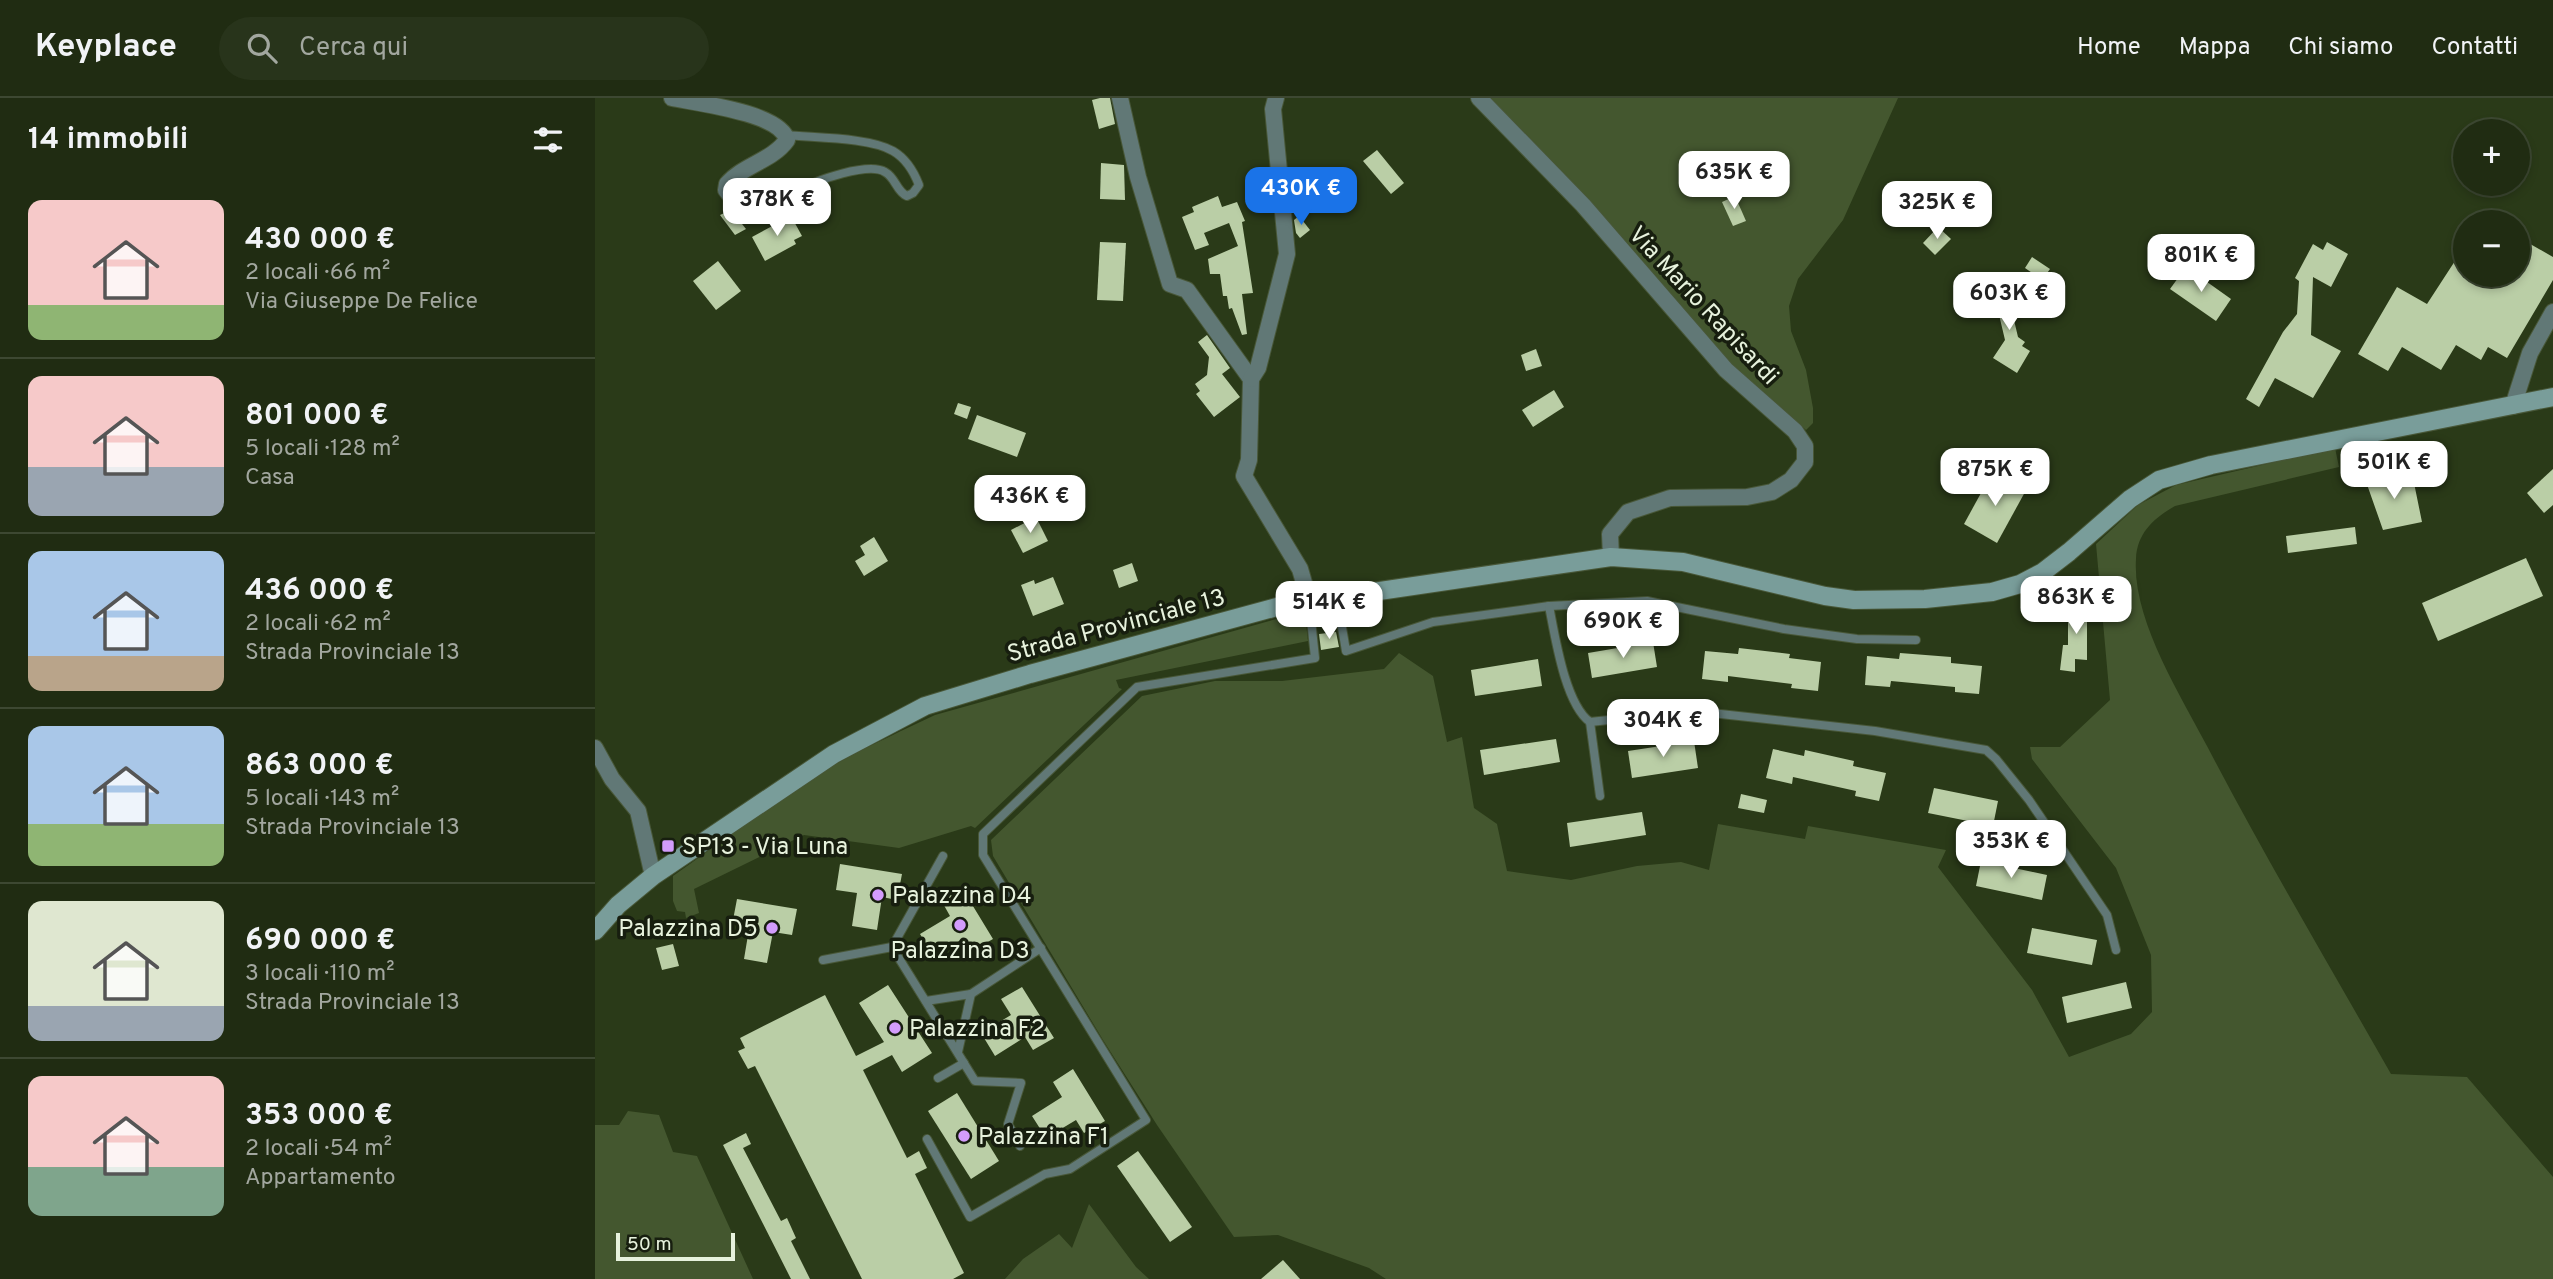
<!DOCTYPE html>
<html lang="it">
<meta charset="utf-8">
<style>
body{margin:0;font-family:Overpass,sans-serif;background:#28341b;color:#f1f3f6;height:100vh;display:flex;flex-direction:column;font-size:26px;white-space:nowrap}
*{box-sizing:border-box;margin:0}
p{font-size:23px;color:#a2a79f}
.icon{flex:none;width:38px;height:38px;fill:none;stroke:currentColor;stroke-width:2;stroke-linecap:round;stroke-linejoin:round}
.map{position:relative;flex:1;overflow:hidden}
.panel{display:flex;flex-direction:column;background:#202c12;width:595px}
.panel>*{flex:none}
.tools{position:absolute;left:1858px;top:21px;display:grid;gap:14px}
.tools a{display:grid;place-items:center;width:77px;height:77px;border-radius:50%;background:#202c12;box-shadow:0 4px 10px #0003,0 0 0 2px #3d4832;font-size:35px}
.scale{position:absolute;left:21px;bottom:18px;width:119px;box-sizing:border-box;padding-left:7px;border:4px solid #e7f2dd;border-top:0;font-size:19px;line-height:24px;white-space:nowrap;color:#e7f2dd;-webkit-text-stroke:5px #171e0f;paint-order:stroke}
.price{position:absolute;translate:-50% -60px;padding:0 16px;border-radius:14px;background:#fff;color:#222;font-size:23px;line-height:46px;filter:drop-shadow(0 2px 4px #0008)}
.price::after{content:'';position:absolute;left:50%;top:42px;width:21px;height:16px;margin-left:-10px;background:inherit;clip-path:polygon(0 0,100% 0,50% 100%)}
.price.on{background:#1a73e8;color:#fff}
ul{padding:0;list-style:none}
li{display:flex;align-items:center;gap:21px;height:175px;padding:0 28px}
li+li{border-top:2px solid #3d4832}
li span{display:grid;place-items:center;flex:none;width:196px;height:140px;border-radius:14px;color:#555}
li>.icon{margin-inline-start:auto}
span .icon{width:84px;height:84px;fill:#fffc;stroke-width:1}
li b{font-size:30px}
h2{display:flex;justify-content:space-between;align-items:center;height:84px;padding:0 28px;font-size:30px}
header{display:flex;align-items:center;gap:42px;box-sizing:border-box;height:98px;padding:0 35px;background:#202c12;border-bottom:2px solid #3d4832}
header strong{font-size:33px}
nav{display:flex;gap:38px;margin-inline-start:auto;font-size:24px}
.search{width:490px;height:63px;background:#28341b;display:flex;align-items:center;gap:18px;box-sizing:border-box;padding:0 24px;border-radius:38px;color:#a2a79f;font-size:26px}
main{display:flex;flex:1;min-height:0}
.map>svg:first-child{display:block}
</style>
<header>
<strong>Keyplace</strong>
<div class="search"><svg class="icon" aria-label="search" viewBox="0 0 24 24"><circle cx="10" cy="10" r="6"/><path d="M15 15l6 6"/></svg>Cerca qui</div>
<nav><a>Home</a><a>Mappa</a><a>Chi siamo</a><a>Contatti</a></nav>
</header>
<main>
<section class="panel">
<h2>14 immobili<svg class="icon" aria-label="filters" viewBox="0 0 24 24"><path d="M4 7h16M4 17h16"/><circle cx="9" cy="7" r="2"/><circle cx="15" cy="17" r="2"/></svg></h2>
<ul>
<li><span style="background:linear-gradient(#f6c9c9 75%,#8fb573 0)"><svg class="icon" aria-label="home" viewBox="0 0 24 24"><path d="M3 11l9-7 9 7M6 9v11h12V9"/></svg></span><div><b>430 000 €</b><p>2 locali · 66 m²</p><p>Via Giuseppe De Felice</p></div></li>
<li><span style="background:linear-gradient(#f6c9c9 65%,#9aa5b1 0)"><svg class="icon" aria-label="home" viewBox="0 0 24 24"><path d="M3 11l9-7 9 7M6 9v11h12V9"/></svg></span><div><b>801 000 €</b><p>5 locali · 128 m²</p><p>Casa</p></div></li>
<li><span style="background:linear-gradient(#a9c7e8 75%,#b9a48a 0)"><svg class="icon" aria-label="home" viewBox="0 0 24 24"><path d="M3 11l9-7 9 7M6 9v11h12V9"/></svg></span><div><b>436 000 €</b><p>2 locali · 62 m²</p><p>Strada Provinciale 13</p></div></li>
<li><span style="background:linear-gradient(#a9c7e8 70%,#8fb573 0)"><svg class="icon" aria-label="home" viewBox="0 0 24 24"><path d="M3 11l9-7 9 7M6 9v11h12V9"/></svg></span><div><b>863 000 €</b><p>5 locali · 143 m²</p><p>Strada Provinciale 13</p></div></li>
<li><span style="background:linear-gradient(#dfe7d0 75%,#9aa5b1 0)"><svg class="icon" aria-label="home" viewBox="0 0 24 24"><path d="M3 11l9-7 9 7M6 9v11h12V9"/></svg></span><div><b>690 000 €</b><p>3 locali · 110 m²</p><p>Strada Provinciale 13</p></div></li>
<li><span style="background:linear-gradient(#f6c9c9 65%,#7fa58c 0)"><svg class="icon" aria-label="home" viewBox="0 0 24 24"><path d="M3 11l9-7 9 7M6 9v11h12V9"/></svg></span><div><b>353 000 €</b><p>2 locali · 54 m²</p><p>Appartamento</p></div></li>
</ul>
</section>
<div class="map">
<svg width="1958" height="1181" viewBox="0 0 1958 1181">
<rect width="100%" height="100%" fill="#2a3a18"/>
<!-- green -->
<g fill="#44572f">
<path d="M895,0H1303L1248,122L1203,181L1194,208L1196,233L1211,272L1218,310V325L1211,332L1132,263L1033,146Z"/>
<path d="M1740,350L1744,369L1580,408C1559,420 1542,435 1541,461C1537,521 1585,596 1612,648C1670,759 1734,867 1796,976L1872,979L1958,1079V1181H791L774,1170L683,1137L639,1139L562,1027L508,942L398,758L396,742L547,598L620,583H687L789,571L804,555L838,578L852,644L867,639L879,710L902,726L912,773L976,782L1042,768L1086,764L1114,772L1123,726L1210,741L1213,728L1351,752L1343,769L1437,892L1474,959L1536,936L1557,914L1556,857L1521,770L1437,661L1435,649H1465L1515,602L1501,446L1543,407L1581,387Z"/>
<path d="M699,516L711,525L713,543L521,582L524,590L527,591L380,730L376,728L304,750L209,737L99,791L104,815L91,820L90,814L82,813L78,803V778C134,739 188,696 248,662C277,646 309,632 340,617Z"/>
<path d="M33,1013L64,1017L78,1054L102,1058L158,1181H0V1027H24Z"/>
<path d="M494,1106L541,1169L554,1181H410L428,1161L464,1136L477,1150Z"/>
</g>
<!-- building -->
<g fill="#bacea6">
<path d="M505,0H515L520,26L504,31L497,2Z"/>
<path d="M782,52L809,85L796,96L768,63Z"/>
<path d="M506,65L529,67L530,102L505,101Z"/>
<path d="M623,98L627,109L642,104L650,123L647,124L658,195L647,196L652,236L647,237L637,210L634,211L632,198H628L625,176H615L613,161L643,148L634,125L609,135L614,147L600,152L587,119L599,114L597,109Z"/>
<path d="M1140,98L1151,123L1138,128L1127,104Z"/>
<path d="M136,112L151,131L140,137L125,117Z"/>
<path d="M196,118L207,138L199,142L201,146L170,163L157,139Z"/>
<path d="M704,118L715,132L705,140L701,135L699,122Z"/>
<path d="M1343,129L1356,141L1340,157L1328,145Z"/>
<path d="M1923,139L1958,159V182L1912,260L1893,249L1886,262L1861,247L1846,272L1807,249L1793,273L1763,256L1802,189L1832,206L1871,146V177H1923Z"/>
<path d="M505,144L531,145L528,203L502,202Z"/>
<path d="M1732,144L1753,156L1736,189L1718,179L1716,237L1746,253L1718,300L1680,280L1664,309L1651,301L1688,234L1702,216L1704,183L1700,180L1718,146L1728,152Z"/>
<path d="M1437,159L1455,171L1447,182L1430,170Z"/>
<path d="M123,163L146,193L121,212L98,183Z"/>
<path d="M1591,169L1636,201L1621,223L1575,191Z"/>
<path d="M1409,180L1423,239L1430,244L1427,248L1435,253L1422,275L1398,260L1410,242L1397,187Z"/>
<path d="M612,237L635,270L627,276L645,299L619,319L601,296L605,293L600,286L612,277L614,259L603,244Z"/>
<path d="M941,251L947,268L931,273L926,257Z"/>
<path d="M959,292L969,309L938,329L927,312Z"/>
<path d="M363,305L376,309L372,321L359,316Z"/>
<path d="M382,317L431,335L422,359L373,341Z"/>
<path d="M1787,371L1790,387L1818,380L1827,424L1788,432L1768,375Z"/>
<path d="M1958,371V407L1949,415L1932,395Z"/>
<path d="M1397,375L1430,394L1402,445L1369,426Z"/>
<path d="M441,419L453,443L428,455L416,432Z"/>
<path d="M1760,429L1762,446L1693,455L1691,438Z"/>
<path d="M279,439L293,463L269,478L260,463L270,457L265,448Z"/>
<path d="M1931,460L1948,498L1843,543L1827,505Z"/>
<path d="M537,465L543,483L524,490L518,472Z"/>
<path d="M458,479L469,506L438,518L426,487L439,482L440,486Z"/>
<path d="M1492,503V562L1480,561V574L1465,572L1468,547H1473V505Z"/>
<path d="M741,534L744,549L726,552L724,536Z"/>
<path d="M1058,544L1062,569L997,580L993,555Z"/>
<path d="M1144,550L1195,556L1194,560L1226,564L1223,593L1196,590L1197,586L1133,578V584L1107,581L1110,553L1143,556Z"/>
<path d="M1305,555L1356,559V565L1387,568L1384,596L1360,594V589L1296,583L1295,589L1270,587L1272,558L1304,561Z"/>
<path d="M943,561L947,588L880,598L876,572Z"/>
<path d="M961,641L965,664L889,677L885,652Z"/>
<path d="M1099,643L1103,670L1037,680L1033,653Z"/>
<path d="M1178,651L1209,658L1210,652L1259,663L1258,668L1291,675L1284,703L1260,698L1261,693L1198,679L1197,686L1171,680Z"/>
<path d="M1339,690L1403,703L1398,728L1333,715Z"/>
<path d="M1146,696L1172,702L1169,715L1143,710Z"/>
<path d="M1047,714L1051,737L975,749L972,725Z"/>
<path d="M1386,763L1452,777L1447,802L1381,788Z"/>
<path d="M245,766L307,776L302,802L287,799L282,832L257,828L262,795L241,792Z"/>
<path d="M367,790L398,841L377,853L369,840L339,859L325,836L355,818L346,802Z"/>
<path d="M142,801L202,811L197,837L178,834L172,865L149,861L155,825L138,822Z"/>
<path d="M1437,830L1502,842L1497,867L1432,855Z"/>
<path d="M78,846L84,868L67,872L61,850Z"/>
<path d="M1531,884L1537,910L1472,925L1467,899Z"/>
<path d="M293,887L337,955L307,974L297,957L268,972L312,1060L324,1053L332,1070L320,1076L369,1175L358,1181H267L160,968L153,971L143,953L150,950L145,940L230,897L261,958L289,944L264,905Z"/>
<path d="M427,889L459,940L438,952L430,939L400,958L386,935L416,917L406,901Z"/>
<path d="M478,971L510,1023L489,1035L481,1022L451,1040L437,1018L467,999L458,984Z"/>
<path d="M362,995L404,1063L376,1081L333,1013Z"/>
<path d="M151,1035L156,1046L148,1050L186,1123L192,1120L201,1140L196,1143L215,1181H196L128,1047Z"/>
<path d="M543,1053L597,1129L575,1144L522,1068Z"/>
<path d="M688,1162L705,1181H666Z"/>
</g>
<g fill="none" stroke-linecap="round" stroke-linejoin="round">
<defs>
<g id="service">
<path d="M191,37C218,40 274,39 298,53C310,60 319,74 324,87L318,95L312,98C301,93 301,80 290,74C274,64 220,82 206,92"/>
<path d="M742,500L751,553L838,524L954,508L1052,503L1189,531L1262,541L1321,542"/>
<path d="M954,508C960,538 970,606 995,624L1098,613L1280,633L1391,652L1401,661L1434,702L1512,817L1521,852"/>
<path d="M995,624L1005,698"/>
<path d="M297,849L348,758"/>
<path d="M228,862L297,849L380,983L426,985L413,1026L425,1048"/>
<path d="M331,903L376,896L446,850"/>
<path d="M363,954L376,896"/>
<path d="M343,980L369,965"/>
<path d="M332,1041L375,1119L450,1076L475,1071L551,1022L388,757V736L542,589L720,560L714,502"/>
</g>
<g id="minor">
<path d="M77,0C102,5 186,15 192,42C177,63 148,67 132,86L131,92L138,101C159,106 183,87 206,92L216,106"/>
<path d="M525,0L543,79L575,186L592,192L656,281L654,362L649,378L705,471L714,502"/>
<path d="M884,0L988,107L1131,272L1200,333L1210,348V364L1196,382L1177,394L1152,399L1075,400L1033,414L1015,436L1016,459"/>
<path d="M656,281L663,270L692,156L678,11L681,0"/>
<path d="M1918,308L1935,255L1958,214"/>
<path d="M0,650L17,681L43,713L58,778"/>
</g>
<path id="secondary" d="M0,833L23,807L58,778L239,656L330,608L435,576L689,507L1016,459L1088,464L1230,498L1259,502L1330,501L1397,494L1425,486L1448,474L1474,454L1535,401L1564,382L1616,367L1958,299"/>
</defs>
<!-- service casing -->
<use href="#service" stroke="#485738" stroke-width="10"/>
<!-- minor casing -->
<use href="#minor" stroke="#485738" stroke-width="18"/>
<!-- secondary casing -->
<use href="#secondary" stroke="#485738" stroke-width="20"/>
<!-- service -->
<use href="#service" stroke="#617876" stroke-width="8"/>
<!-- minor -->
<use href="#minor" stroke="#617876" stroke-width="16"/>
<!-- secondary -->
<use href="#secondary" stroke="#799d9a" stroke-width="18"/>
</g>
<!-- markers -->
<g fill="#d39cfc" stroke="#171e0f" stroke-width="2.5">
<rect x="66" y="741" width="14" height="14" rx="3.5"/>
<circle cx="283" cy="797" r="7"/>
<circle cx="365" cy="827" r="7"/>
<circle cx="177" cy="830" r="7"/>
<circle cx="300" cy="930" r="7"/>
<circle cx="369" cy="1038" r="7"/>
</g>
<g text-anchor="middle" stroke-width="7" stroke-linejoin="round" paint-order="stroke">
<!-- street labels -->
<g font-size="24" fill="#e7f2dd" stroke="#171e0f">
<text transform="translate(1109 207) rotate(47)" y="8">Via Mario Rapisardi</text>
<text transform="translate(521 527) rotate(-15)" y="8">Strada Provinciale 13</text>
</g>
<!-- poi labels -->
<g font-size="24" fill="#e7f2dd" stroke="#171e0f" text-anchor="start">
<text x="87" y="756">SP13 - Via Luna</text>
<text x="297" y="805">Palazzina D4</text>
<text x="163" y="838" text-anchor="end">Palazzina D5</text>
<text x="365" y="860" text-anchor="middle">Palazzina D3</text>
<text x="314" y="938">Palazzina F2</text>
<text x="383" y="1046">Palazzina F1</text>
</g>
</g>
</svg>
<div class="tools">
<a>+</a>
<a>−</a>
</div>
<div class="scale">50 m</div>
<b class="price" style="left:1139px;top:113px">635K €</b>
<b class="price on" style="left:706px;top:129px">430K €</b>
<b class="price" style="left:182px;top:140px">378K €</b>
<b class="price" style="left:1342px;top:143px">325K €</b>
<b class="price" style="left:1606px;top:196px">801K €</b>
<b class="price" style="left:1414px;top:234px">603K €</b>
<b class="price" style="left:1799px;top:403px">501K €</b>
<b class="price" style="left:1400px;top:410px">875K €</b>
<b class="price" style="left:435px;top:437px">436K €</b>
<b class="price" style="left:1481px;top:538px">863K €</b>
<b class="price" style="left:734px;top:543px">514K €</b>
<b class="price" style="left:1028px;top:562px">690K €</b>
<b class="price" style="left:1068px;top:661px">304K €</b>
<b class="price" style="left:1416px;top:782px">353K €</b>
</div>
</main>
